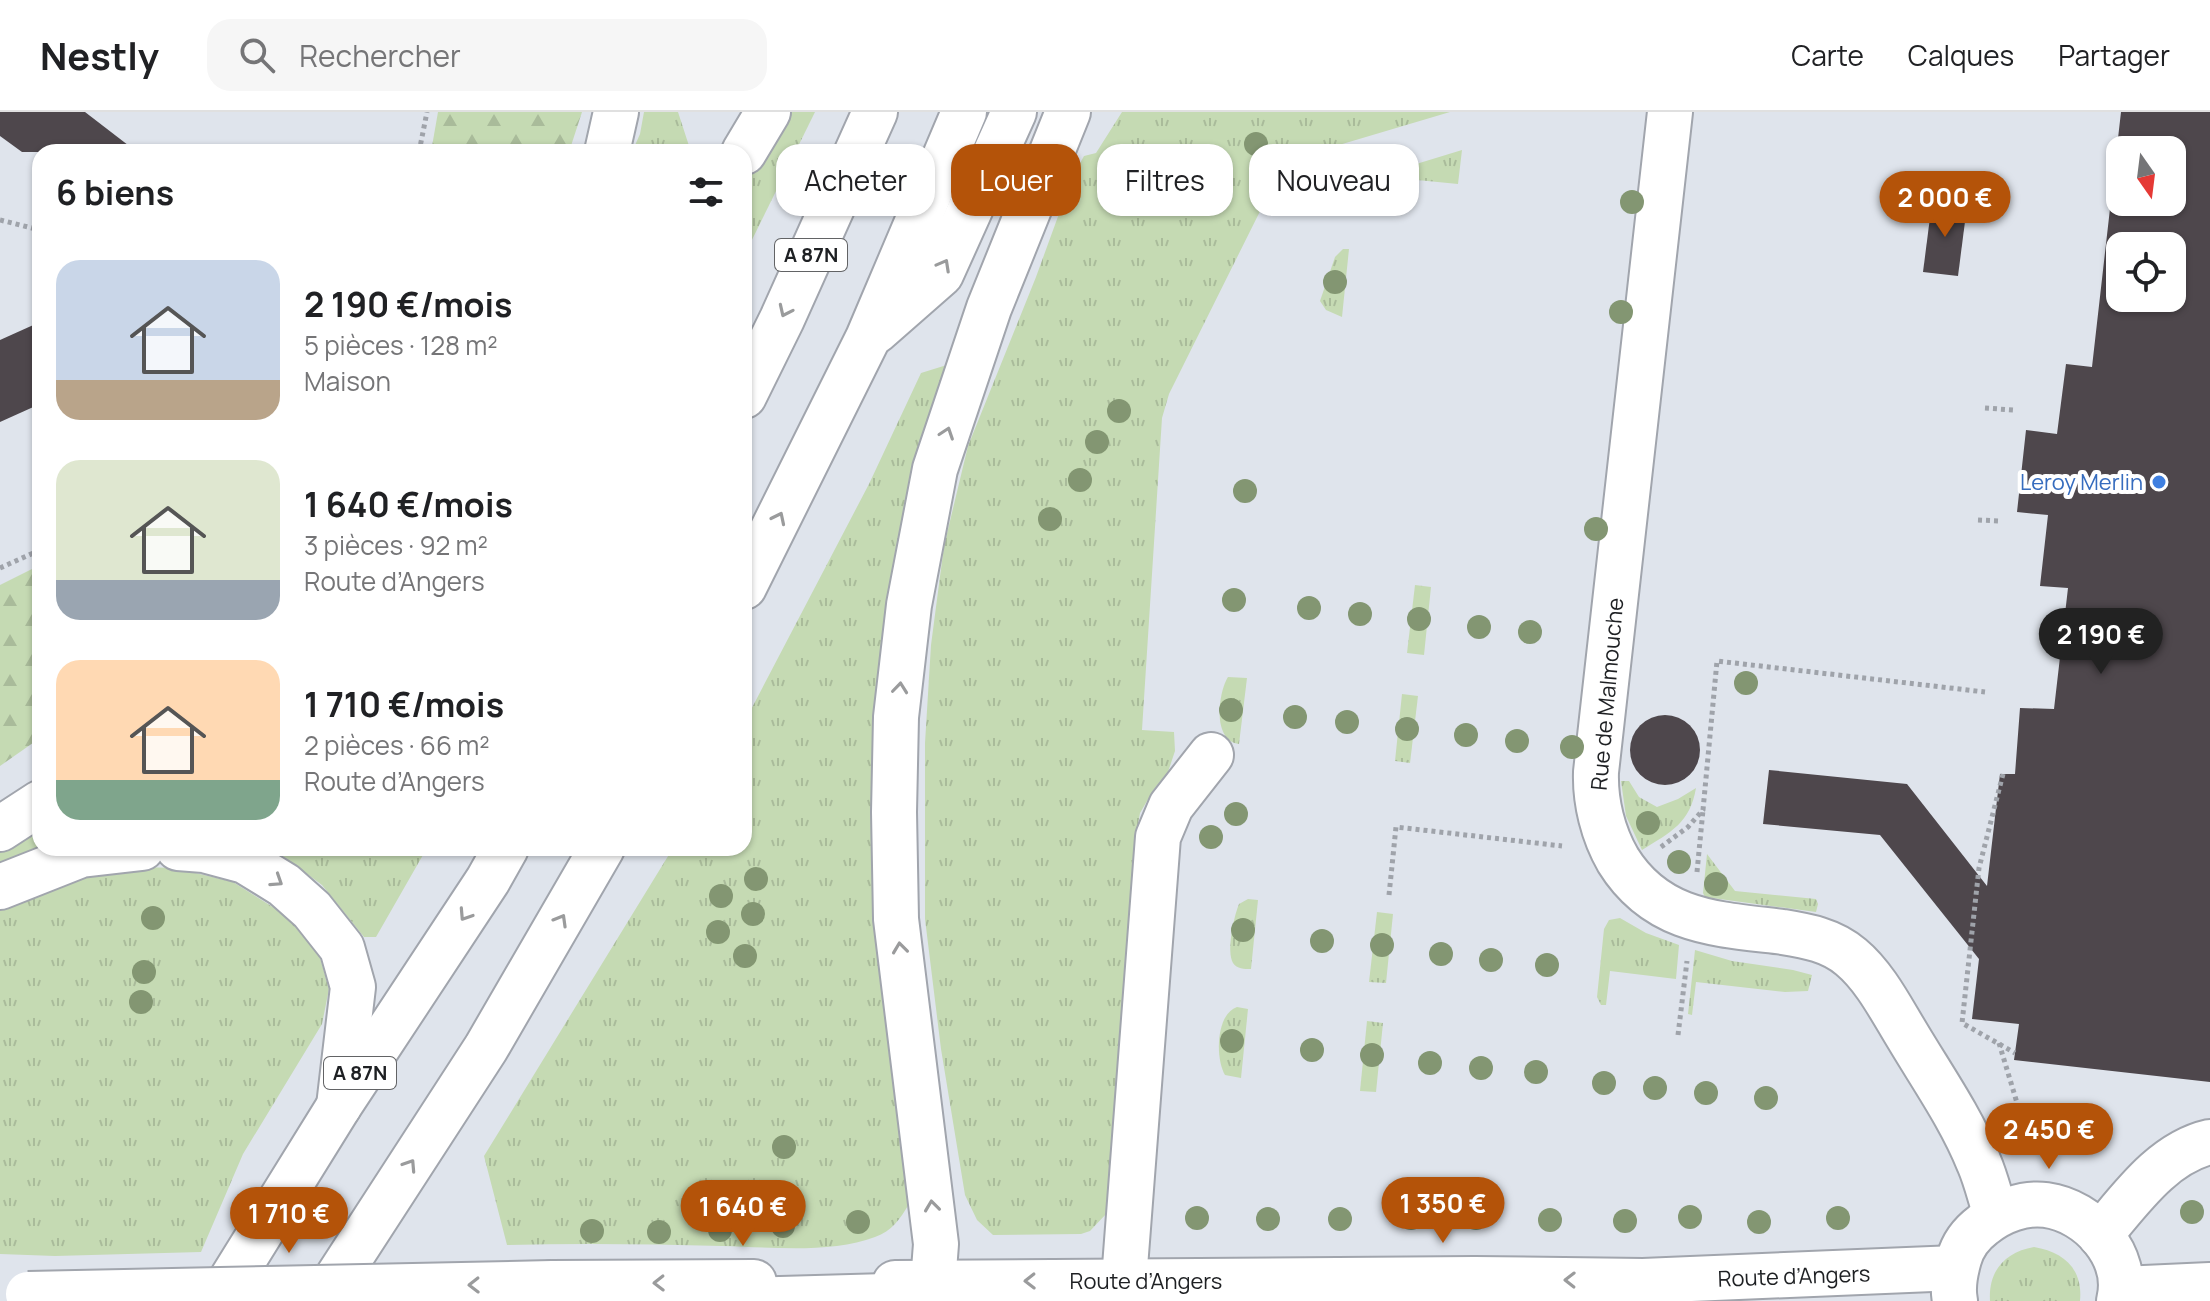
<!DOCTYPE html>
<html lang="fr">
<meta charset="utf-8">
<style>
body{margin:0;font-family:Manrope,sans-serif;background:#f6f6f6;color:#202124;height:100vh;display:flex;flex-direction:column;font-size:30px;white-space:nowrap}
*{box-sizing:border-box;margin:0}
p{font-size:26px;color:#757577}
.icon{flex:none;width:44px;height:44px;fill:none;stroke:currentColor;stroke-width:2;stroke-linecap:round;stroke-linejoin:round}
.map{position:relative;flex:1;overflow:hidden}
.sheet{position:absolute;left:32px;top:32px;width:720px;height:712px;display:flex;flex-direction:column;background:#fff;border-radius:24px;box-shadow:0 2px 6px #0004}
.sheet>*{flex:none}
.top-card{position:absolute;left:776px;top:32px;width:760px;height:72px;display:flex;gap:16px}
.needle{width:52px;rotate:166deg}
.tools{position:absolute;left:2106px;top:24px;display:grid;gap:16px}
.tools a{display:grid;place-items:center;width:80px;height:80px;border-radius:16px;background:#fff;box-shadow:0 2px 6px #0004;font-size:40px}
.price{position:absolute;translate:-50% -68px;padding:0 18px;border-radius:28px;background:#b45309;color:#fff;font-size:26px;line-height:52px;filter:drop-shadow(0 2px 4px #0008)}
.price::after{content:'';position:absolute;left:50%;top:48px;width:24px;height:18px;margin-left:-12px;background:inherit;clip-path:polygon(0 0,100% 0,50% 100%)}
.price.selected{background:#222;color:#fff}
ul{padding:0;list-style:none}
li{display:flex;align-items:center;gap:24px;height:200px;padding:0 24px}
li span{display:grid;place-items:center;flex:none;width:224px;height:160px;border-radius:24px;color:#555}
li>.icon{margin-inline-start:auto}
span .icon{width:96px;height:96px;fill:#fffc;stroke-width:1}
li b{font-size:34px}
h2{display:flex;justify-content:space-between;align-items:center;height:96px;padding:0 24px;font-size:34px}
.tag{padding:0 28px;border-radius:24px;background:#fff;box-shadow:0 2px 6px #0004;font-size:28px;line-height:72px}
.tag.selected{background:#b45309;color:#fff}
header{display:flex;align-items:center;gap:48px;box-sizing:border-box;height:112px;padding:0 40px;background:#fff;border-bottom:2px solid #e0e0e0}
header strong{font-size:38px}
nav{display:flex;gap:44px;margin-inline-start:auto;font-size:28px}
.search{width:560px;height:72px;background:#f6f6f6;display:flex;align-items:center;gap:20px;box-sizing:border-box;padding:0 28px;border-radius:24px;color:#757577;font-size:30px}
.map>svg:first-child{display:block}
</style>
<header>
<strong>Nestly</strong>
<div class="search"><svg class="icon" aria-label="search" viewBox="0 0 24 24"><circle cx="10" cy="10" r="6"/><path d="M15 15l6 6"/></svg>Rechercher</div>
<nav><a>Carte</a><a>Calques</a><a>Partager</a></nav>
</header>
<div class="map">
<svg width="2210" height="1189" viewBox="0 0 2210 1189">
<defs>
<pattern id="grass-tufts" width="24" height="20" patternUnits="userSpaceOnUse" patternTransform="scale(2)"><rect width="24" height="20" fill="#c5dab3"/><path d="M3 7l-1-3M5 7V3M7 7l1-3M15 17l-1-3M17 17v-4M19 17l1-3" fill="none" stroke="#a9bb9a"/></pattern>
<pattern id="forest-firs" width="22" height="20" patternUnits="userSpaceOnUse" patternTransform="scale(2)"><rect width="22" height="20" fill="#c5dab3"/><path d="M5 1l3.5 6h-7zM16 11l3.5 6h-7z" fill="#a9bb9a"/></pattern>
</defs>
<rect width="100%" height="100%" fill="#dfe4ec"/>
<!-- grass -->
<g fill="url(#grass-tufts)">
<path d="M644,0H678L691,40H632L640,22Z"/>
<path d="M786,0H815L744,144V69Z"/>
<path d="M1122,0H1450L1339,33L1329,53L1292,35L1169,282L1162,306L1142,618L1174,620L1175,639L1168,660L1154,677L1140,701L1136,723L1107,1101L1090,1119L1081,1122L993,1123L977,1108L965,1083L941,937L925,807V631L931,533L944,434L968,334L1036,165L1072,66L1084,44L1096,41Z"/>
<path d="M1462,38L1458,72L1407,67L1403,101C1380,97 1355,92 1377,64Z"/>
<path d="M1343,137H1349L1342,205L1326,198L1320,189L1335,145Z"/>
<path d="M950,252L921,345L909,1092C900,1107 892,1119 875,1125C831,1142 769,1135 722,1134C651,1132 579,1131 507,1133L484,1044L673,736H744V611L869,372L921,261Z"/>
<path d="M1415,473L1431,475L1424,543L1407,541Z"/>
<path d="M1228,565L1247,566L1239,632C1212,629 1218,581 1228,565Z"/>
<path d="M1402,582L1418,584L1410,651L1395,649Z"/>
<path d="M1621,669H1629L1639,685L1657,695L1678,687L1696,676C1690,711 1671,720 1642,738L1626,704Z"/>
<path d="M40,706V736L0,754V733Z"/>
<path d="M272,736H427L376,825H364L322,773Z"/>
<path d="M1707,742L1735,779L1816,787L1818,792L1816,800L1705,785L1703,781Z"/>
<path d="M107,754L175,756L233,770L284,802L318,839L329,877L322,912L243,1042L201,1140L55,1144L0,1142V793Z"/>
<path d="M1248,787L1258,788L1251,857C1244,857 1237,857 1233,851C1226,839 1234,804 1239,792Z"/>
<path d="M1377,800L1393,802L1386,871L1369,870Z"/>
<path d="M1620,806L1646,821L1679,833L1676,867L1610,859L1606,893H1601L1597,885L1604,817L1609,808Z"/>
<path d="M1695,838L1732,849L1793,858L1812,863L1808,879L1785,880L1696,870L1692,903L1688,902Z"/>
<path d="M1237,895L1248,897L1241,966L1225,963C1215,946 1216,902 1237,895Z"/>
<path d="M1367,909L1383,911L1376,980L1360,979Z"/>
<path d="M2034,1135C2064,1140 2083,1157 2080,1189H1990C1988,1159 2005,1140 2034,1135Z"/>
</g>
<!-- forest -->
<g fill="url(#forest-firs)">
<path d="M438,0H582L569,40H431Z"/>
<path d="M40,453V626L0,654V473Z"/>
</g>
<!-- building -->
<g fill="#4e474c" fill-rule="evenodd">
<path d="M0,0H85L137,40H22L0,24Z"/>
<path d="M2121,0H2210V970L2014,948L2019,912L1972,907L1979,847L1880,723L1763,712L1769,658L1907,672L1987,774L2000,662H2015L2020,596L2054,597L2068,476L2040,474L2048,403L2017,400L2026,318L2057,322L2066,252L2092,255ZM2120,38H2172V90H2120ZM2120,134H2172V186H2120Z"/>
<path d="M1932,90L1967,94L1958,164L1923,160Z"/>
<path d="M40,210V292L0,310V228Z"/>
<circle cx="1665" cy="638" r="35"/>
</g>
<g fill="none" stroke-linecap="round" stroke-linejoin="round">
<defs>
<g id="minor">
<path d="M1670,0L1596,660C1595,690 1603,722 1618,748C1657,811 1717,812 1783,820C1807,824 1831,828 1851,845C1875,865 1891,897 1907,923C1932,965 1961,1006 1979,1051C1986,1067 1990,1085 1996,1103"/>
<path d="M178,736L204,738L245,749L284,773L312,798L342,836L353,875L339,994"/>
<path d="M0,775L81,743L142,736"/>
<path d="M2100,1123C2130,1088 2162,1041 2210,1030"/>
<path d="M1124,1168L1158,725L1171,694L1211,643"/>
<path d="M552,1171L754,1170"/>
<path d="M895,1171L1475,1167L1643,1169L1956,1156"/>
<path d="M2122,1177L2210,1173"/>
<path d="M1955,1189C1952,1174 1955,1161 1959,1147C1963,1132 1971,1122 1983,1113C2000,1099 2024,1090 2046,1093C2090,1099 2130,1144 2119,1189"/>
</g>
<g id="major">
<path d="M744,40L768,0"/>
<path d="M0,717L40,691"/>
<path d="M708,1189L922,1183L933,1171L936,1132L896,807L894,700L896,605L909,493L935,357L989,196L1068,0"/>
</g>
<g id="highway">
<path d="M607,40L616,0"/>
<path d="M876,219L941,162L1014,0"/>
<path d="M744,284L782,207L875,0"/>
<path d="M744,475L868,226L964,0"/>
<path d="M218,1189L339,994L488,768L506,736"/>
<path d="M322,1189L486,936L602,736"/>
</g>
</defs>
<!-- minor casing -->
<use href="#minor" stroke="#a1a5ad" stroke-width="48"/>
<!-- major casing -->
<use href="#major" stroke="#a1a5ad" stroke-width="48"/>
<!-- highway casing -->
<use href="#highway" stroke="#a1a5ad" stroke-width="48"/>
<!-- path -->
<g stroke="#9fa3aa" stroke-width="5" stroke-dasharray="4 4" stroke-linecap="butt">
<path d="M419,40L427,0"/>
<path d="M0,108L40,118"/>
<path d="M1985,296L2013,298"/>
<path d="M1978,408L2000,409"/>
<path d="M0,456L40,438"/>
<path d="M2003,662L1979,756L1962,911L2015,941"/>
<path d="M1661,735L1688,715L1703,698L1717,549L1985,580"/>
<path d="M1697,760L1703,698"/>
<path d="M1389,783L1396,715L1562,734"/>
<path d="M1678,923L1687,849"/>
<path d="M1999,931L2030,1034"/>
</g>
<!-- minor -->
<use href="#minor" stroke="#fff" stroke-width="44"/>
<!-- major -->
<use href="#major" stroke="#fff" stroke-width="44"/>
<!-- highway -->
<use href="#highway" stroke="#fff" stroke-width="44"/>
<defs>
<path id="minor-bridge" d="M28,1182L552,1171"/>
</defs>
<!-- minor-bridge casing -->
<use href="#minor-bridge" stroke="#a1a5ad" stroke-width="48" stroke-linecap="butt"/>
<!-- minor-bridge -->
<use href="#minor-bridge" stroke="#fff" stroke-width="44"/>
</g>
<!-- trees -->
<g fill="#839672">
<circle cx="1256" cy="32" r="12"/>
<circle cx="1388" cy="77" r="12"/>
<circle cx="1632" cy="90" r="12"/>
<circle cx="1335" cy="170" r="12"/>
<circle cx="1621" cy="200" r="12"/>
<circle cx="1119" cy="299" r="12"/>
<circle cx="1097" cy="330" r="12"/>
<circle cx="1080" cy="368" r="12"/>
<circle cx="1245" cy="379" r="12"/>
<circle cx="1050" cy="407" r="12"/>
<circle cx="1596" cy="417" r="12"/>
<circle cx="1234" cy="488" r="12"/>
<circle cx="1309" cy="496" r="12"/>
<circle cx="1360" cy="502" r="12"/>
<circle cx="1419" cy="507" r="12"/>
<circle cx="1479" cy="515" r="12"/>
<circle cx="1530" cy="520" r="12"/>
<circle cx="1746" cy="571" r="12"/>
<circle cx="1231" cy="598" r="12"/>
<circle cx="1295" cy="605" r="12"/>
<circle cx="1347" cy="610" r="12"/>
<circle cx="1407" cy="617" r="12"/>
<circle cx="1466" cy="623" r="12"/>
<circle cx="1517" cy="629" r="12"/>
<circle cx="1572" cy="635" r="12"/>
<circle cx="1236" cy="702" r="12"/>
<circle cx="1648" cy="711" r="12"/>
<circle cx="1211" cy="725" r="12"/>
<circle cx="1679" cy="750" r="12"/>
<circle cx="756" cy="767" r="12"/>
<circle cx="1716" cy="772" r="12"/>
<circle cx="721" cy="784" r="12"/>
<circle cx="753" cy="802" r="12"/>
<circle cx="153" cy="806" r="12"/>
<circle cx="1243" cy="818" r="12"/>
<circle cx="718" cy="820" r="12"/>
<circle cx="1322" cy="829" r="12"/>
<circle cx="1382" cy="833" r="12"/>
<circle cx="1441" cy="842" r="12"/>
<circle cx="745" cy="844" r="12"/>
<circle cx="1491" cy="848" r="12"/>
<circle cx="1547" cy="853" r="12"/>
<circle cx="144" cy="860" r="12"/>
<circle cx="141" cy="890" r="12"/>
<circle cx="1232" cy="929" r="12"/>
<circle cx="1312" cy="938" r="12"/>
<circle cx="1372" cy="943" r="12"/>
<circle cx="1430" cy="951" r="12"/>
<circle cx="1481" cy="956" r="12"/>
<circle cx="1536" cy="960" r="12"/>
<circle cx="1604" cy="971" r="12"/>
<circle cx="1655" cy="976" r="12"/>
<circle cx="1706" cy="981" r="12"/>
<circle cx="1766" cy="986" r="12"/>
<circle cx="784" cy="1035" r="12"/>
<circle cx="2192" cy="1100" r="12"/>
<circle cx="1690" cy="1105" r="12"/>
<circle cx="1197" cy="1106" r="12"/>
<circle cx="1411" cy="1106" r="12"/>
<circle cx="1476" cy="1106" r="12"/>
<circle cx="1838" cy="1106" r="12"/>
<circle cx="1268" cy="1107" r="12"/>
<circle cx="1340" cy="1107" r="12"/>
<circle cx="1550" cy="1108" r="12"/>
<circle cx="1625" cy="1109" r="12"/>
<circle cx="858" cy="1110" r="12"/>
<circle cx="1759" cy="1110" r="12"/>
<circle cx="783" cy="1114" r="12"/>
<circle cx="720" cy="1118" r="12"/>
<circle cx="592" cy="1119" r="12"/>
<circle cx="659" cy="1120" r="12"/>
</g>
<!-- one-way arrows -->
<defs><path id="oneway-chevron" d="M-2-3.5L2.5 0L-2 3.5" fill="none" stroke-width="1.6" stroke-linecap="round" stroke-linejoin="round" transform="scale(2)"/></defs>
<g stroke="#9a9b9c">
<use href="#oneway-chevron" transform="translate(944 153) rotate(-61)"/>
<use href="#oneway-chevron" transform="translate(785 199) rotate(115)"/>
<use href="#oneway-chevron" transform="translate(947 321) rotate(-71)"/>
<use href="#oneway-chevron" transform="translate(779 406) rotate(-64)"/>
<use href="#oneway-chevron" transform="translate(900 576) rotate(-84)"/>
<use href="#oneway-chevron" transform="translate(277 769) rotate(33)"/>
<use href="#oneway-chevron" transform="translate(465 803) rotate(123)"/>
<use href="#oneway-chevron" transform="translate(561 808) rotate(-60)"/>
<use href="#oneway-chevron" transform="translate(900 836) rotate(-97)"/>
<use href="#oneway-chevron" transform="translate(410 1053) rotate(-57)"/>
<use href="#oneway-chevron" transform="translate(932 1094) rotate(-97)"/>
<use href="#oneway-chevron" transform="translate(1570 1168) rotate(-179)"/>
<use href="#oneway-chevron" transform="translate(1030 1169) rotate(179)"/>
<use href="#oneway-chevron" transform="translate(659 1171) rotate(179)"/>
<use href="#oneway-chevron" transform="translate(474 1173) rotate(179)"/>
</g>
<!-- markers -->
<circle fill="#3f7fe0" stroke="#fff" stroke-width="3" cx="2159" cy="370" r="8"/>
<g text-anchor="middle" stroke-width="8" stroke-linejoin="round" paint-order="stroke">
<!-- shield labels -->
<g fill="#fff" stroke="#626365" stroke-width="2">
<rect x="775" y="127" width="72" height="32" rx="6"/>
<rect x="324" y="945" width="72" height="32" rx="6"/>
</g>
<g font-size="20" font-weight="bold" fill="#1e2023">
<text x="811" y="150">A 87N</text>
<text x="360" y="968">A 87N</text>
</g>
<!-- shop labels -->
<g font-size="22" fill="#366cbe" stroke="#fff" text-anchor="end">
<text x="2143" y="378">Leroy Merlin</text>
</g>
<!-- street labels -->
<g font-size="22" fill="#1e2023" stroke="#fff">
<text transform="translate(1607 582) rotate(-85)" y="8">Rue de Malmouche</text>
<text transform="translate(1794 1164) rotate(-2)" y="8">Route d’Angers</text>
<text x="1146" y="1177">Route d’Angers</text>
</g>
</g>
</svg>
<div class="tools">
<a><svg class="needle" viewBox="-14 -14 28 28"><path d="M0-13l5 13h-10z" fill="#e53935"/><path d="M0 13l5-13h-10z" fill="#757577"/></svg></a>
<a><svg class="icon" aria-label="locate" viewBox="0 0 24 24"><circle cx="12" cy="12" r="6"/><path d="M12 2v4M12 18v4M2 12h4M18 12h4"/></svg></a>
</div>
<b class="price" style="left:1945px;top:127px">2 000 €</b>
<b class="price selected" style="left:2101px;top:564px">2 190 €</b>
<b class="price" style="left:2049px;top:1059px">2 450 €</b>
<b class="price" style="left:1443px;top:1133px">1 350 €</b>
<b class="price" style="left:743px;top:1136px">1 640 €</b>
<b class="price" style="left:289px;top:1143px">1 710 €</b>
<div class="top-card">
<a class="tag">Acheter</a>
<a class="tag selected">Louer</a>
<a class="tag">Filtres</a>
<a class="tag">Nouveau</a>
</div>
<section class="sheet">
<h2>6 biens<svg class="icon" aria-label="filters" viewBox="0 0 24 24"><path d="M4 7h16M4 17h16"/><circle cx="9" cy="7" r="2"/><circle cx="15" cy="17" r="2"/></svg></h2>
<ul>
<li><span style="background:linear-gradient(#c9d6e8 75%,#b9a48a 0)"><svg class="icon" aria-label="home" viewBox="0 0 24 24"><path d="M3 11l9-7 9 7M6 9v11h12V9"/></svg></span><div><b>2 190 €/mois</b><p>5 pièces · 128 m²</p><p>Maison</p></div></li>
<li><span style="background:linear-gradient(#dfe7d0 75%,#9aa5b1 0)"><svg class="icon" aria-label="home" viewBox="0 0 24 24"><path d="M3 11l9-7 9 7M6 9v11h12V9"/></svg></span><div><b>1 640 €/mois</b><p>3 pièces · 92 m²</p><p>Route d’Angers</p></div></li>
<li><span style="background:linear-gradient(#ffd9b3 75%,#7fa58c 0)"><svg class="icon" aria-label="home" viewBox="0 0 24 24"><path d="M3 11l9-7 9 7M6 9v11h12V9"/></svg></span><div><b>1 710 €/mois</b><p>2 pièces · 66 m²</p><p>Route d’Angers</p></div></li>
</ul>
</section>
</div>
